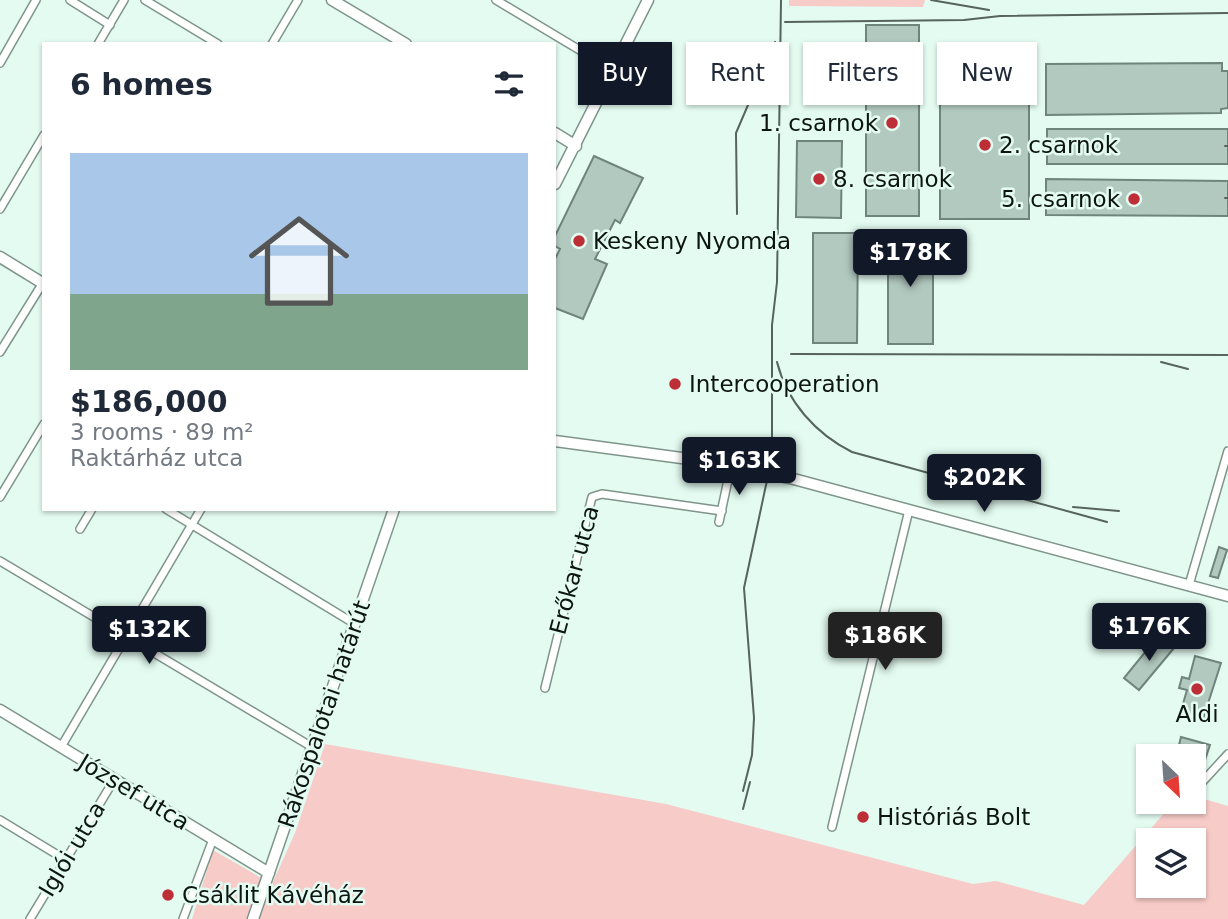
<!DOCTYPE html>
<meta charset="utf-8">
<style>
body{margin:0;font-family:"DejaVu Sans",sans-serif;background:#f2f2f3;color:#1f2937;height:100vh;display:flex;flex-direction:column;font-size:26px;white-space:nowrap}
*{box-sizing:border-box;margin:0}
p{font-size:23px;color:#747a83}
.icon{flex:none;width:38px;height:38px;fill:none;stroke:currentColor;stroke-width:2;stroke-linecap:round;stroke-linejoin:round}
.map{position:relative;flex:1;overflow:hidden}
.drawer{position:absolute;left:42px;top:42px;width:514px;height:469px;display:flex;flex-direction:column;background:#fff;border-radius:0px;box-shadow:0 2px 5px #0004}
.drawer>*{flex:none}
.top-card{position:absolute;left:578px;top:42px;width:544px;height:63px;display:flex;gap:14px}
.needle{width:46px;rotate:155deg}
.controls{position:absolute;left:1136px;top:744px;display:grid;gap:14px}
.controls a{display:grid;place-items:center;width:70px;height:70px;border-radius:0px;background:#fff;box-shadow:0 2px 5px #0004;font-size:35px}
.price{position:absolute;translate:-50% -60px;padding:0 16px;border-radius:7px;background:#111827;color:#fff;font-size:23px;line-height:46px;filter:drop-shadow(0 2px 4px #0008)}
.price::after{content:'';position:absolute;left:50%;top:42px;width:21px;height:16px;margin-left:-10px;background:inherit;clip-path:polygon(0 0,100% 0,50% 100%)}
.price.active{background:#222;color:#fff}
ul{padding:0;list-style:none}
li{display:grid;align-content:center;gap:14px;height:371px;padding:0 28px}
li span{display:grid;place-items:center;height:217px;border-radius:0px;color:#555}
li>.icon{margin-inline-start:auto}
span .icon{width:126px;height:126px;fill:#fffc;stroke-width:1}
li b{font-size:30px}
h2{display:flex;justify-content:space-between;align-items:center;height:84px;padding:0 28px;font-size:30px}
.chip{padding:0 24px;border-radius:0px;background:#fff;box-shadow:0 2px 5px #0004;font-size:24px;line-height:63px}
.chip.active{background:#111827;color:#fff}
.map>svg:first-child{display:block}
</style>
<div class="map">
<svg width="1228" height="919" viewBox="0 0 1228 919">
<rect width="100%" height="100%" fill="#e3fbf1"/>
<!-- green -->
<g fill="#f7cbc8" fill-rule="evenodd">
<path d="M789,0H925L923,7L789,6Z"/>
<path d="M325,744L666,804L973,884L996,881L1084,905L1174,802H1194V796L1228,806V919H192L213,850L272,884L295,833ZM1148,840H1194V886H1148Z"/>
</g>
<!-- building -->
<g fill="#b2c9c0" stroke="#6f847c" stroke-width="2">
<rect x="866" y="25" width="53" height="191"/>
<path d="M1222,63V71H1228V108L1221,109V113L1046,115V64Z"/>
<rect x="940" y="71" width="89" height="148"/>
<rect x="1047" y="129" width="181" height="35"/>
<path d="M797,141H842L841,218L796,217Z"/>
<path d="M594,156L643,178L620,223L615,220L595,259L607,264L583,319L555,308V259L560,249L555,246V236Z"/>
<path d="M1046,179L1228,181V216L1046,215Z"/>
<path d="M813,233H858L857,343H813Z"/>
<rect x="888" y="233" width="45" height="111"/>
<path d="M1219,547L1227,550L1218,578L1210,576Z"/>
<path d="M1159,635L1174,648L1139,690L1124,678Z"/>
<path d="M1195,656L1221,663L1203,719L1180,714L1187,690L1179,688L1182,677L1189,679Z"/>
<path d="M1181,737L1210,745L1205,760L1180,756L1177,753Z"/>
</g>
<g fill="none" stroke-linecap="round" stroke-linejoin="round">
<defs>
<g id="street">
<path d="M70,0L110,25"/>
<path d="M145,0L218,44"/>
<path d="M496,0L613,70"/>
<path d="M98,44L124,0"/>
<path d="M272,44L298,0"/>
<path d="M0,63L36,0"/>
<path d="M0,209L44,135"/>
<path d="M0,352L44,281"/>
<path d="M0,497L44,424"/>
<path d="M166,509L355,624"/>
<path d="M719,522L731,466"/>
<path d="M80,529L92,509"/>
<path d="M0,561L312,747"/>
<path d="M1189,585L1228,451"/>
<path d="M545,688L592,497L602,494L722,511"/>
<path d="M61,747L201,509"/>
<path d="M1194,791L1228,754"/>
<path d="M0,820L66,860"/>
<path d="M832,827L909,510"/>
<path d="M30,919L114,780"/>
<path d="M183,919L213,839"/>
</g>
<g id="secondary">
<path d="M332,0L406,44"/>
<path d="M555,133L576,146"/>
<path d="M555,184L648,0"/>
<path d="M0,257L44,284"/>
<path d="M555,441L704,461L790,478L1228,596"/>
<path d="M0,710L269,873"/>
<path d="M253,919L394,509"/>
</g>
</defs>
<!-- street casing -->
<use href="#street" stroke="#7f958c" stroke-width="10"/>
<!-- secondary casing -->
<use href="#secondary" stroke="#7f958c" stroke-width="13"/>
<!-- street -->
<use href="#street" stroke="#fff" stroke-width="7"/>
<!-- secondary -->
<use href="#secondary" stroke="#fff" stroke-width="10"/>
<!-- rail -->
<g stroke="#56635e" stroke-width="2">
<path d="M931,0L989,10"/>
<path d="M785,22L964,20L1000,16L1228,13"/>
<path d="M1225,146H1228"/>
<path d="M1225,198H1228"/>
<path d="M737,214L736,133L775,42"/>
<path d="M791,354L1228,355"/>
<path d="M777,362C787,402 816,434 852,452L1107,522"/>
<path d="M1161,362L1188,369"/>
<path d="M1073,507L1119,511"/>
<path d="M743,791L752,755L754,718L744,588L772,457V325L777,282L781,0"/>
<path d="M743,809L750,782"/>
</g>
</g>
<!-- markers -->
<g fill="#be2e37" stroke="#e3fbf1" stroke-width="2.5">
<circle cx="892" cy="123" r="7"/>
<circle cx="985" cy="145" r="7"/>
<circle cx="819" cy="179" r="7"/>
<circle cx="1134" cy="199" r="7"/>
<circle cx="579" cy="241" r="7"/>
<circle cx="675" cy="384" r="7"/>
<circle cx="1197" cy="689" r="7"/>
<circle cx="863" cy="817" r="7"/>
<circle cx="168" cy="895" r="7"/>
</g>
<g text-anchor="middle" stroke-width="5" stroke-linejoin="round" paint-order="stroke">
<!-- poi labels -->
<g font-size="23" fill="#0d1512" stroke="#e3fbf1" text-anchor="start">
<text x="878" y="131" text-anchor="end">1. csarnok</text>
<text x="999" y="153">2. csarnok</text>
<text x="833" y="187">8. csarnok</text>
<text x="1120" y="207" text-anchor="end">5. csarnok</text>
<text x="593" y="249">Keskeny Nyomda</text>
<text x="689" y="392">Intercooperation</text>
<text x="1197" y="722" text-anchor="middle">Aldi</text>
<text x="877" y="825">Históriás Bolt</text>
<text x="182" y="903">Csáklit Kávéház</text>
</g>
<!-- street labels -->
<g font-size="23" fill="#0d1512" stroke="#e3fbf1">
<text transform="translate(574 570) rotate(-75)" y="8">Erőkar utca</text>
<text transform="translate(324 714) rotate(-71)" y="8">Rákospalotai határút</text>
<text transform="translate(134 792) rotate(31)" y="8">József utca</text>
<text transform="translate(72 849) rotate(-59)" y="8">Iglói utca</text>
</g>
</g>
</svg>
<div class="controls">
<a><svg class="needle" viewBox="-14 -14 28 28"><path d="M0-13l5 13h-10z" fill="#e53935"/><path d="M0 13l5-13h-10z" fill="#747a83"/></svg></a>
<a><svg class="icon" aria-label="layers" viewBox="0 0 24 24"><path d="M12 4l9 5-9 5-9-5zM3 14l9 5 9-5"/></svg></a>
</div>
<b class="price" style="left:910px;top:289px">$178K</b>
<b class="price" style="left:739px;top:497px">$163K</b>
<b class="price" style="left:984px;top:514px">$202K</b>
<b class="price" style="left:1149px;top:663px">$176K</b>
<b class="price" style="left:149px;top:666px">$132K</b>
<b class="price active" style="left:885px;top:672px">$186K</b>
<div class="top-card">
<a class="chip active">Buy</a>
<a class="chip">Rent</a>
<a class="chip">Filters</a>
<a class="chip">New</a>
</div>
<section class="drawer">
<h2>6 homes<svg class="icon" aria-label="filters" viewBox="0 0 24 24"><path d="M4 7h16M4 17h16"/><circle cx="9" cy="7" r="2"/><circle cx="15" cy="17" r="2"/></svg></h2>
<ul>
<li><span style="background:linear-gradient(#a9c7e8 65%,#7fa58c 0)"><svg class="icon" aria-label="home" viewBox="0 0 24 24"><path d="M3 11l9-7 9 7M6 9v11h12V9"/></svg></span><div><b>$186,000</b><p>3 rooms · 89 m²</p><p>Raktárház utca</p></div></li>
</ul>
</section>
</div>
